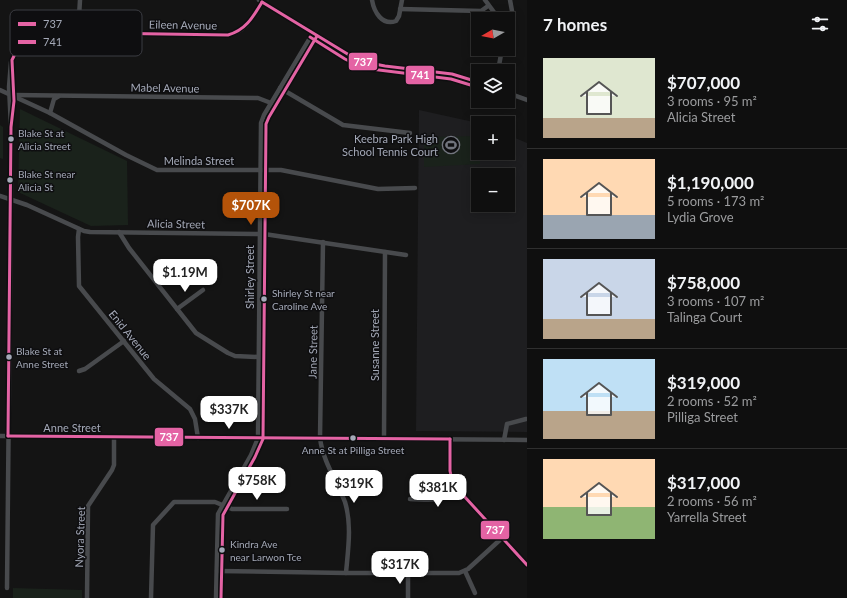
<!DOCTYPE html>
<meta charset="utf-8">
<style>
body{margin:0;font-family:Lato,sans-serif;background:#181818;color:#f1f3f6;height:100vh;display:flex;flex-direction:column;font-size:15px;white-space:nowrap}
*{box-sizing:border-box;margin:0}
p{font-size:13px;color:#9b9c9e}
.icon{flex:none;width:22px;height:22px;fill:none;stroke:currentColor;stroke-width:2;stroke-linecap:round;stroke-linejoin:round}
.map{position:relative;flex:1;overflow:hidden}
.drawer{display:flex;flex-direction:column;background:#0f0f0f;width:320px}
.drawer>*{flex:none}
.needle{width:26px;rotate:261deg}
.controls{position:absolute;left:471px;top:12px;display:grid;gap:8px}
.controls a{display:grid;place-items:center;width:44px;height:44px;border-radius:0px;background:#0f0f0f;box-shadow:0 2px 10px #0003,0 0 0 1px #2f2f2f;font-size:20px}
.price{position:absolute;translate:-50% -34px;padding:0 9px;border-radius:8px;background:#fff;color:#222;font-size:13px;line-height:26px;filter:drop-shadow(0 1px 2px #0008)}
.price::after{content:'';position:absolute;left:50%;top:24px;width:12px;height:9px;margin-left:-6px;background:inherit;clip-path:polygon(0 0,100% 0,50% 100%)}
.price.current{background:#b45309;color:#fff}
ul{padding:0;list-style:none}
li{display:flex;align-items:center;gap:12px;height:100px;padding:0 16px}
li+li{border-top:1px solid #2f2f2f}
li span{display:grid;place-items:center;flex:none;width:112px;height:80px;border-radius:0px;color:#555}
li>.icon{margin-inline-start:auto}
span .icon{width:48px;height:48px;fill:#fffc;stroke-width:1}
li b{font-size:17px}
h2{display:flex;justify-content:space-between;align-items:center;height:48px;padding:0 16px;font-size:17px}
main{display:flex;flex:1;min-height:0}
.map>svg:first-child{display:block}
</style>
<main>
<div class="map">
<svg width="527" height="598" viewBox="0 0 527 598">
<rect width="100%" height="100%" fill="#141414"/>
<!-- built -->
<path fill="#1e1e20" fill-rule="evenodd" d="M419,110L478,123V153H508V135L527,143V432L416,431ZM478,175H508V205H478Z"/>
<!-- green -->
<g fill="#1a221b">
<path d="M20,109L127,161L128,225L91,226L18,192Z"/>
<path d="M0,125L3,127V159L0,158Z"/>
<path d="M478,136V153H480V164L424,167V137Z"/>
<path d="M13,588L82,590V598H13Z"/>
</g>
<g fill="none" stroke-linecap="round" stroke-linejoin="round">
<!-- street -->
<g stroke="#484a4d" stroke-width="4.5">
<path d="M259,0L359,61L385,66L452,74L478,82"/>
<path d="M372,0C374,12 382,26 396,21L399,16L402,0"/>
<path d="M485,0L499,19"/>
<path d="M400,9L481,11L488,6"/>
<path d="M508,23L512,11L510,0"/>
<path d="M78,33L80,0"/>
<path d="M498,71L502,49"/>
<path d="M12,75L14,101L12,115"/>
<path d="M280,88L343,125L410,133"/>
<path d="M0,90L50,113L126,155L157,170H281L378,189L415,188"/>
<path d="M508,93L527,100"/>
<path d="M14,95L258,98L271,103"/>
<path d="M50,113L54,99L59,96"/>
<path d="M0,196L27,205L84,231L90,232L264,234L406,255"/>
<path d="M79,229L78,237L79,286L154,379L190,409L195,419L198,438"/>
<path d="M119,232L129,248L196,333L228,353L235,356L258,357"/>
<path d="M323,242L320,438C323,462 337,481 345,502C352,525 348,550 346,573"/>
<path d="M177,309L203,290"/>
<path d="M79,371L85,369L124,341"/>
<path d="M0,436L527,440"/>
<path d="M384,439L385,252"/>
<path d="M450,439V471L453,484L527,565"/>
<path d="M504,440L507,424L526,419"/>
<path d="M410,499C432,500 439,503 457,489"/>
<path d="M217,571L346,573H459L468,569L502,538"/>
<path d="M465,571L475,593"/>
<path d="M7,588L11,191V127L9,87L11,62L24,36L30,33L34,32L223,35C245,34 252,19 262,2"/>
<path d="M87,598L88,506L112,470L114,465V437"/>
<path d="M151,598L153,525L174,502H215L232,509H287"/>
<path d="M216,598L218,514L251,455L258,438L261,123L264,115L313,33"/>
<path d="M408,598V573"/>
</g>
<defs>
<g id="bus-1">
<path d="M262,2L359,61L385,66L452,74L478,82"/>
<path d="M8,436L11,127L14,101L12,60L24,36L34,32L228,35C246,30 253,17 262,2"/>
<path d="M8,436L450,439"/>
<path d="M450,439V471L453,484L527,565"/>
</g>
<g id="bus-2">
<path d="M310,37L345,59L363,68L451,79L477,87"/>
<path d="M221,598L223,515L255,457L263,439L266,124L269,117L317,36"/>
</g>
</defs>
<!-- bus-1 casing -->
<use href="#bus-1" stroke="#0e0e10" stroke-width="6"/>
<!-- bus-2 casing -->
<use href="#bus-2" stroke="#0e0e10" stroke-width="6"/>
<!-- bus-1 -->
<use href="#bus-1" stroke="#e463a4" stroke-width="3"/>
<!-- bus-2 -->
<use href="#bus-2" stroke="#e463a4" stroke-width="3"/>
</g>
<!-- icons -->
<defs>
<symbol id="stadium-ring" viewBox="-11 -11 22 22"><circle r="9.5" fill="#0e0e10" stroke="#72757e" stroke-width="1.5"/><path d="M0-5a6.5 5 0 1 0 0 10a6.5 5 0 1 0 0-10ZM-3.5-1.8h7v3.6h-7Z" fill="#72757e"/></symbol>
</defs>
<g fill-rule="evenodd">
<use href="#stadium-ring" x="441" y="135" width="20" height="20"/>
</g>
<!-- markers -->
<g fill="#a4a9b7" stroke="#0e0e10" stroke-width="1.5">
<circle cx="11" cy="139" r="3.5"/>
<circle cx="10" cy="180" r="3.5"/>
<circle cx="264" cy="299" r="3.5"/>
<circle cx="9" cy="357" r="3.5"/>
<circle cx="353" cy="438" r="3.5"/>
<circle cx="222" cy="550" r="3.5"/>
</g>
<g text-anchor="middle" stroke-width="3" stroke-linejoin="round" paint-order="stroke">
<!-- bus labels -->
<g font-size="10" fill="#a4a9b7" stroke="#0e0e10" text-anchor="start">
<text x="18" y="137">Blake St at<tspan x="18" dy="13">Alicia Street</tspan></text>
<text x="18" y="178">Blake St near<tspan x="18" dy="13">Alicia St</tspan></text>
<text x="272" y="297">Shirley St near<tspan x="272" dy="13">Caroline Ave</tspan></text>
<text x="16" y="355">Blake St at<tspan x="16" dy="13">Anne Street</tspan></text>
<text x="353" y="454" text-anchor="middle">Anne St at Pilliga Street</text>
<text x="230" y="548">Kindra Ave<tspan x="230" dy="13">near Larwon Tce</tspan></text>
</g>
<!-- street labels -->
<g font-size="11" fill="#a4a9b7" stroke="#0e0e10">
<text transform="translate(183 25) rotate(1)" y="4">Eileen Avenue</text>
<text transform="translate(165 88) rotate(1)" y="4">Mabel Avenue</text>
<text x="199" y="165">Melinda Street</text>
<text transform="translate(176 224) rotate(1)" y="4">Alicia Street</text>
<text transform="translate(250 277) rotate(-90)" y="4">Shirley Street</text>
<text transform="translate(130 335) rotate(51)" y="4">Enid Avenue</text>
<text transform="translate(375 345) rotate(-90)" y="4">Susanne Street</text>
<text transform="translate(313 352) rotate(-89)" y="4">Jane Street</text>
<text x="72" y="432">Anne Street</text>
<text transform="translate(80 537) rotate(-88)" y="4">Nyora Street</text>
</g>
<!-- poi labels -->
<g font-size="11" fill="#a4a9b7" stroke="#0e0e10" text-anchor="end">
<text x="438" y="143">Keebra Park High<tspan x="438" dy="13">School Tennis Court</tspan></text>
</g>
</g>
<!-- legend -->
<rect x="10" y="10" width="132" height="46" rx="6" fill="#0e0e10" stroke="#3b3c42" stroke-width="1"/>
<rect x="18" y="22" width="18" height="4" fill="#e463a4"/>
<rect x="18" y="40" width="18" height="4" fill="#e463a4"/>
<g font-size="11" fill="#a4a9b7">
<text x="43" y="28">737</text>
<text x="43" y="46">741</text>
</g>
<g stroke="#0e0e10" stroke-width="1.5">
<rect x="348" y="52" width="30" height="19" rx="4" fill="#e463a4"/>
<rect x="405" y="65" width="30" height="20" rx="4" fill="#e463a4"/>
<rect x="154" y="427" width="30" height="20" rx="4" fill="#e463a4"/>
<rect x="480" y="520" width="30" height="20" rx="4" fill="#e463a4"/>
</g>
<g font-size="11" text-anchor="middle" font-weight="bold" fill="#fff">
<text x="363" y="66">737</text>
<text x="420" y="79">741</text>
<text x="169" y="441">737</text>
<text x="495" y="534">737</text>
</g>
</svg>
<div class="controls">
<a><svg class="needle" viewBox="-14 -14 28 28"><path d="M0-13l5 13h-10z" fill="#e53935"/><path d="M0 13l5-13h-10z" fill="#9b9c9e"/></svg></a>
<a><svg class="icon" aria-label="layers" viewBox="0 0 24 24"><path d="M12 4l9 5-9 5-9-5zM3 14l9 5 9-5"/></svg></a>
<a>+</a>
<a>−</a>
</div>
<b class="price current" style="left:251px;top:226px">$707K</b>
<b class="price" style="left:185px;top:293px">$1.19M</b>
<b class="price" style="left:229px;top:430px">$337K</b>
<b class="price" style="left:257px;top:501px">$758K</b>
<b class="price" style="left:354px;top:504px">$319K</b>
<b class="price" style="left:438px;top:508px">$381K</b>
<b class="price" style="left:400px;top:585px">$317K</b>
</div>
<section class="drawer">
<h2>7 homes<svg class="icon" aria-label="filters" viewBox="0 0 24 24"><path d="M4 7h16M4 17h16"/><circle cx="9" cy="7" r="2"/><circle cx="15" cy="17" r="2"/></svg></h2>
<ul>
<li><span style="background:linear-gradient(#dfe7d0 75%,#b9a48a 0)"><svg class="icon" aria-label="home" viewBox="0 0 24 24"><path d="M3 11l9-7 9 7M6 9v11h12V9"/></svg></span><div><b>$707,000</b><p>3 rooms · 95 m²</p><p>Alicia Street</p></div></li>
<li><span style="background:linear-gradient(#ffd9b3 70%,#9aa5b1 0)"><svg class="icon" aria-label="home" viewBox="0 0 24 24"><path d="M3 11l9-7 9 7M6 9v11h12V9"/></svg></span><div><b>$1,190,000</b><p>5 rooms · 173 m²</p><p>Lydia Grove</p></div></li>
<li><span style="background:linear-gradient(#c9d6e8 75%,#b9a48a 0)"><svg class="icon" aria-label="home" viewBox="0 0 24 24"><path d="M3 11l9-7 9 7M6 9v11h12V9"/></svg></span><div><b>$758,000</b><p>3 rooms · 107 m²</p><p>Talinga Court</p></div></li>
<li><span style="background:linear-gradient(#bfe0f5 65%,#b9a48a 0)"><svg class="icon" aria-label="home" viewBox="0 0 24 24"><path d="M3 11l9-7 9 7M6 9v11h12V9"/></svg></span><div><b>$319,000</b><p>2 rooms · 52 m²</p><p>Pilliga Street</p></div></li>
<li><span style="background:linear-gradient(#ffd9b3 60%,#8fb573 0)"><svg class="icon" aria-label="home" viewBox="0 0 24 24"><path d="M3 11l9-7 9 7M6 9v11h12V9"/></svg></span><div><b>$317,000</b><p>2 rooms · 56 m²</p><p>Yarrella Street</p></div></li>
</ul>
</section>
</main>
